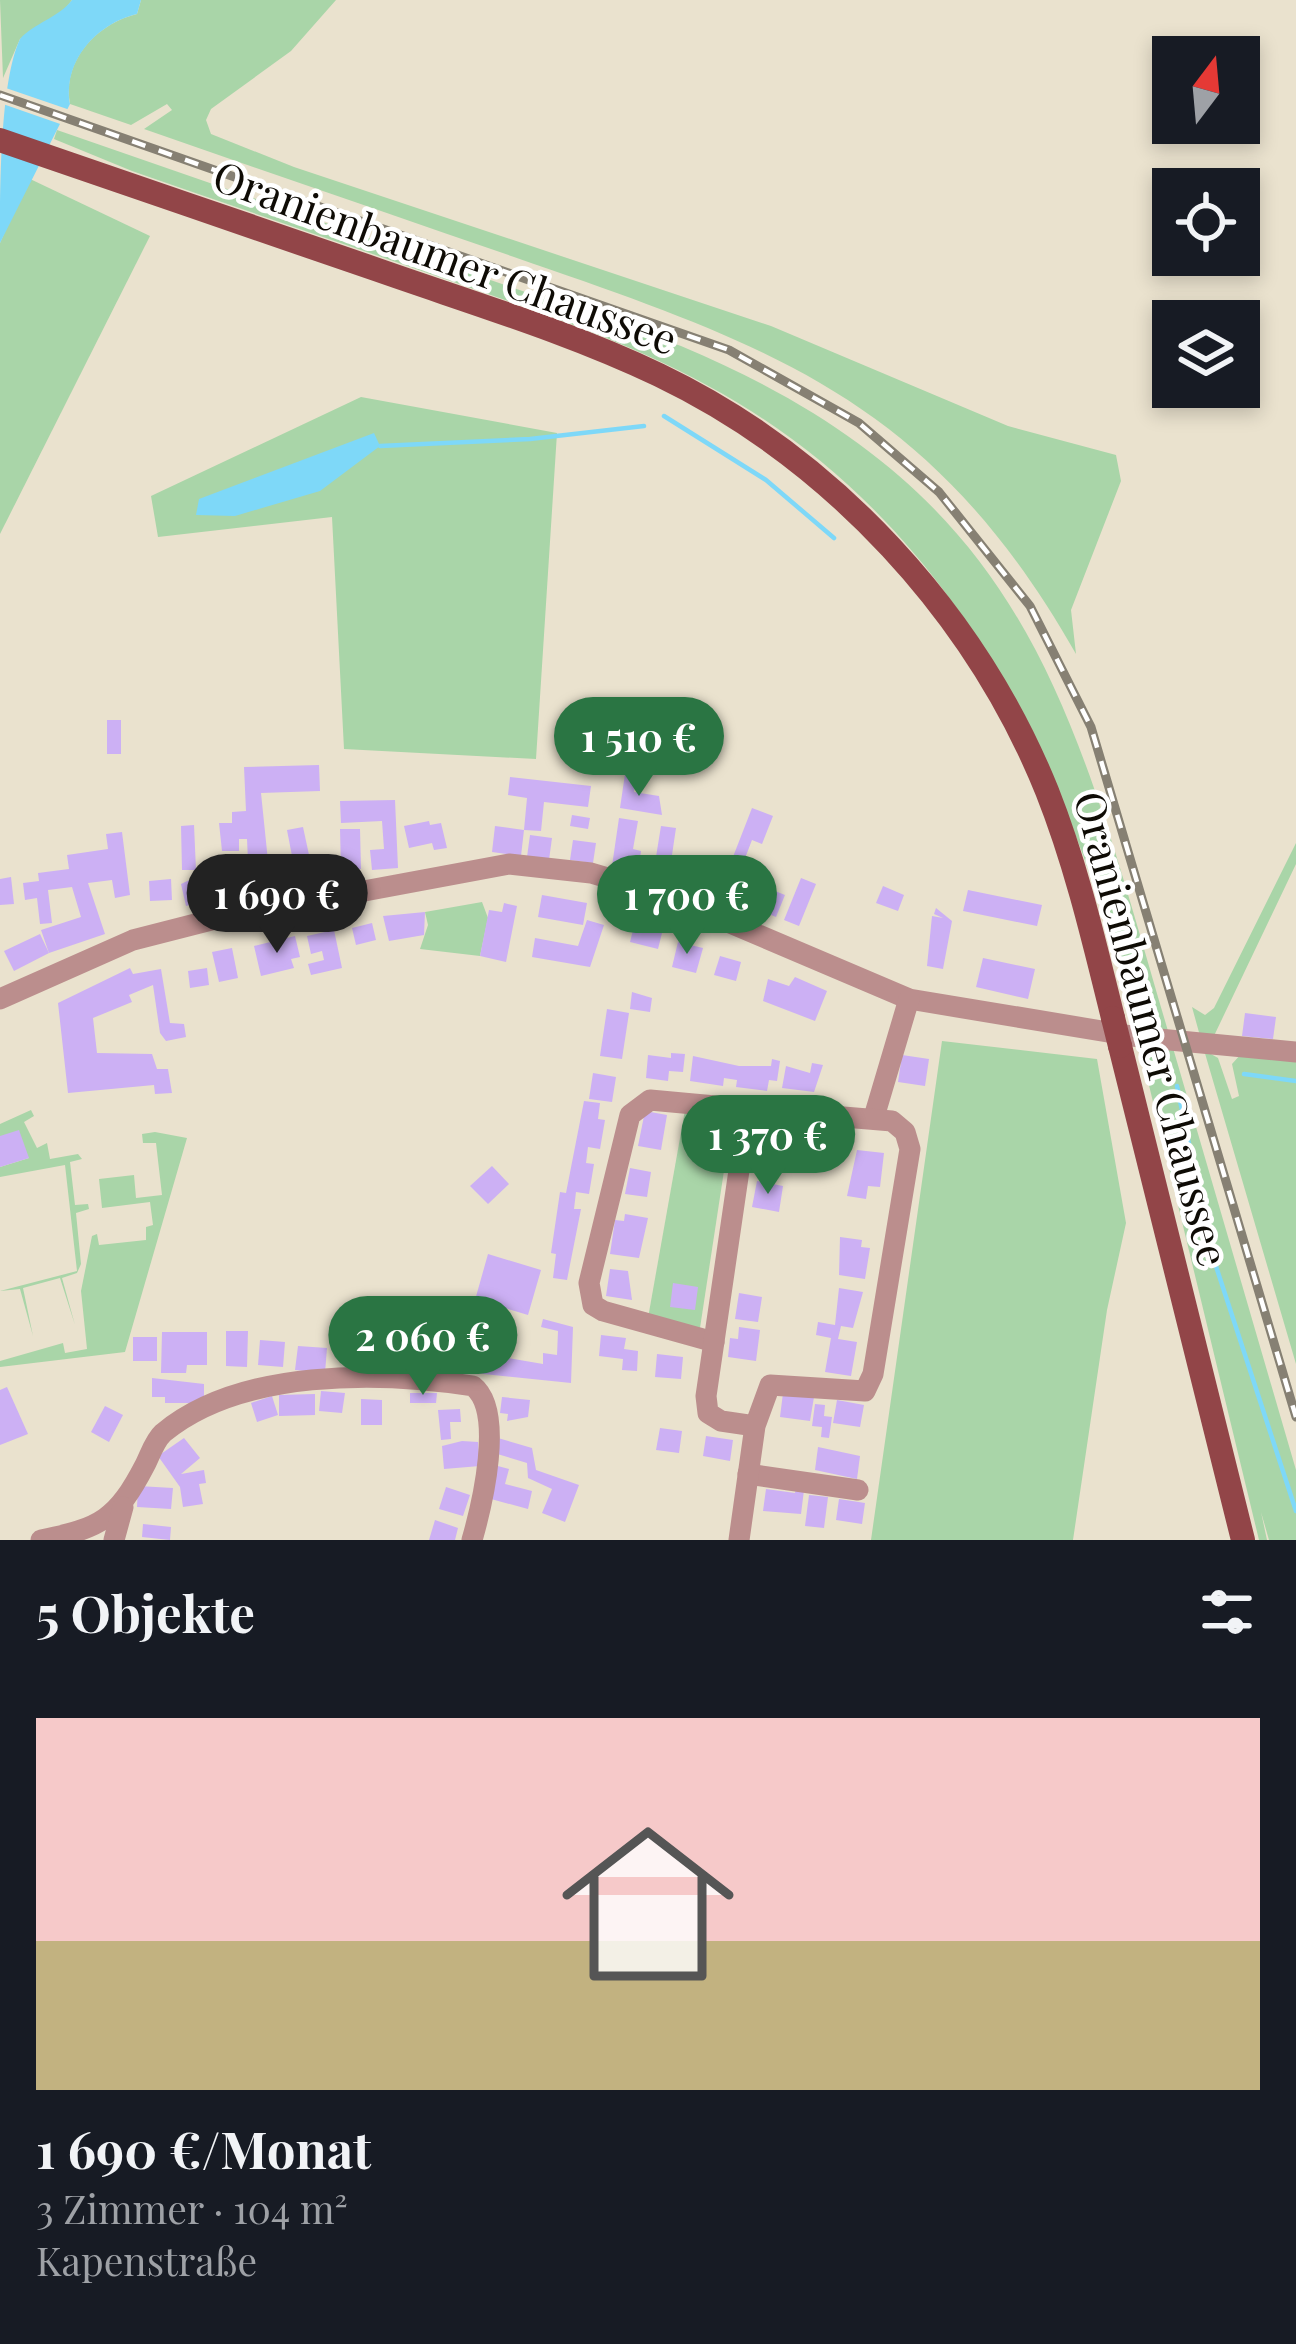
<!DOCTYPE html>
<html lang="de">
<meta charset="utf-8">
<style>
body{margin:0;font-family:"Playfair Display",serif;background:#242831;color:#f1f3f6;height:100vh;display:flex;flex-direction:column;font-size:45px;white-space:nowrap}
*{box-sizing:border-box;margin:0}
p{font-size:39px;color:#9ea1a6}
.icon{flex:none;width:66px;height:66px;fill:none;stroke:currentColor;stroke-width:2;stroke-linecap:round;stroke-linejoin:round}
.map{position:relative;height:1540px;overflow:hidden}
.panel{display:flex;flex-direction:column;background:#171b24;flex:1}
.panel>*{flex:none}
.needle{width:78px;rotate:16deg}
.buttons{position:absolute;left:1152px;top:36px;display:grid;gap:24px}
.buttons a{display:grid;place-items:center;width:108px;height:108px;border-radius:0px;background:#171b24;box-shadow:0 6px 18px #0003;font-size:60px}
.price{position:absolute;translate:-50% -102px;padding:0 27px;border-radius:42px;background:#2a7543;color:#fff;font-size:39px;line-height:78px;filter:drop-shadow(0 3px 6px #0008)}
.price::after{content:'';position:absolute;left:50%;top:72px;width:36px;height:27px;margin-left:-18px;background:inherit;clip-path:polygon(0 0,100% 0,50% 100%)}
.price.current{background:#222;color:#fff}
ul{padding:0;list-style:none}
li{display:grid;align-content:center;gap:24px;height:636px;padding:0 36px}
li span{display:grid;place-items:center;height:372px;border-radius:0px;color:#555}
li>.icon{margin-inline-start:auto}
span .icon{width:216px;height:216px;fill:#fffc;stroke-width:1}
li b{font-size:51px}
h2{display:flex;justify-content:space-between;align-items:center;height:144px;padding:0 36px;font-size:51px}
.map>svg:first-child{display:block}
</style>
<div class="map">
<svg width="1296" height="1540" viewBox="0 0 1296 1540">
<rect width="100%" height="100%" fill="#eae2ce"/>
<!-- green -->
<g fill="#a9d5a8">
<path d="M0,0H72L61,14L20,39L3,78Z"/>
<path d="M141,0H336L291,51L211,109L206,120L211,134L294,167L771,326L1008,426L1116,455L1121,481L1071,610L1076,654C932,401 775,347 514,257C390,214 267,172 144,129L172,110L167,104L131,125L70,104C62,61 96,24 137,14Z"/>
<path d="M57,130L681,346C1028,492 1071,700 1168,1031L1135,1026C1075,787 972,551 751,411C655,350 548,315 442,278C339,242 235,207 132,171L54,139Z"/>
<path d="M28,178L150,236L0,534V243Z"/>
<path d="M361,397L557,433L536,759L344,749L332,517L158,537L151,496Z"/>
<path d="M1296,843V864L1212,1040L1200,1036L1192,1007L1205,1015L1214,1008Z"/>
<path d="M482,902L488,918L480,956L420,949L428,925L425,912Z"/>
<path d="M942,1041L1097,1059L1126,1223L1107,1310L1073,1540H871Z"/>
<path d="M1139,1044L1173,1048L1296,1470V1540H1269L1261,1512L1267,1540H1259Z"/>
<path d="M1204,1050L1218,1058L1232,1099L1239,1096L1232,1064L1241,1054L1296,1060V1364Z"/>
<path d="M31,1110L34,1116L24,1122L37,1148L47,1143L50,1159L78,1154L82,1159L70,1162L75,1205L88,1204L89,1209L76,1213L81,1264L77,1273L62,1278L75,1325L60,1278L23,1288L33,1336L20,1289L0,1291L77,1271L65,1165L0,1177V1167L29,1158L0,1136V1124Z"/>
<path d="M685,1110L721,1112L731,1125L700,1328L648,1318Z"/>
<path d="M155,1132L187,1138L125,1352L0,1367V1361L63,1343L65,1353L87,1349L81,1291L92,1236L97,1234L99,1245L146,1240V1227L153,1225L150,1202L102,1208L99,1179L134,1175L136,1198L162,1195L156,1143H143L142,1134Z"/>
</g>
<!-- water -->
<g fill="#7ed8f8">
<path d="M72,0H141L137,14C96,24 63,61 70,104L0,243C0,190 0,81 20,39C34,23 58,18 72,0Z"/>
<path d="M374,433L380,446L320,491L235,516L196,515L199,499Z"/>
</g>
<!-- pier -->
<path fill="#eae2ce" d="M0,86L73,111L66,126L0,103Z"/>
<g fill="none" stroke-linecap="round" stroke-linejoin="round">
<!-- stream -->
<g stroke="#7ed8f8" stroke-width="4.5">
<path d="M664,416L766,480L834,538"/>
<path d="M380,446L530,439L644,426"/>
<path d="M1244,1074L1296,1081"/>
<path d="M1177,1086L1211,1251L1296,1511"/>
</g>
</g>
<!-- building -->
<g fill="#ccb0f4">
<rect x="107" y="720" width="14" height="34"/>
<path d="M319,765L320,791L261,793L268,861H248L247,839H239V851H222L219,823H232V812L246,811L244,767Z"/>
<path d="M625,774L636,776L634,792L659,796L662,815L620,808Z"/>
<path d="M510,777L591,786L588,807L544,802L541,831L524,830L527,798L508,795Z"/>
<path d="M395,800L398,868L372,870L370,850L384,849L382,821L341,823L340,801Z"/>
<path d="M752,808L773,816L762,844L752,840L742,866L731,862Z"/>
<path d="M572,815L590,818L588,829L570,826Z"/>
<path d="M619,818L638,821L633,849L641,851L640,859L655,863L661,826L676,828L668,882L612,866Z"/>
<path d="M429,821L430,825L441,823L447,848L434,850L432,843L409,848L404,826Z"/>
<path d="M194,825L196,870H182L181,826Z"/>
<path d="M495,826L524,830L521,856L492,852Z"/>
<path d="M303,827L314,878L297,882L287,830Z"/>
<path d="M340,829H360L361,869L341,870Z"/>
<path d="M122,832L130,895L115,898L112,880L88,883L105,934L49,953L41,930L81,917L72,887L48,890L52,923L40,924L37,898L25,900L23,883L39,881L38,873L69,869L67,855L108,849L106,834Z"/>
<path d="M530,835L552,838L549,860L527,857Z"/>
<path d="M573,840L596,843L593,863L570,860Z"/>
<path d="M204,873L205,878L238,877L241,890L186,906L181,884Z"/>
<path d="M733,874L785,895L776,917L725,896Z"/>
<path d="M11,877L14,904L0,905V879Z"/>
<path d="M801,878L816,884L799,926L784,920Z"/>
<path d="M171,879L172,900L150,901L149,881Z"/>
<path d="M883,886L904,895L898,911L876,903Z"/>
<path d="M968,890L1042,905L1037,926L963,911Z"/>
<path d="M542,895L587,903L583,925L538,917Z"/>
<path d="M504,903L517,906L506,962L480,956L489,910L502,912Z"/>
<path d="M936,908L952,921L943,969L927,966L932,916L943,918L934,914Z"/>
<path d="M425,912L424,935L389,941L383,916Z"/>
<path d="M587,920L604,925L590,967L532,957L535,938L578,946Z"/>
<path d="M635,922L663,929L658,949L630,942Z"/>
<path d="M372,923L376,940L356,945L352,928Z"/>
<path d="M334,930L342,968L311,975L308,964L324,960L322,951L311,954L307,936Z"/>
<path d="M40,934L49,953L14,971L4,951Z"/>
<path d="M295,936L300,957L291,959L294,968L261,976L254,946Z"/>
<path d="M678,942L703,948L696,973L672,967Z"/>
<path d="M232,948L238,978L219,982L212,952Z"/>
<path d="M720,956L741,962L736,981L714,975Z"/>
<path d="M983,958L1035,969L1028,999L976,987Z"/>
<path d="M130,968L133,974L161,969L170,1023L184,1024L186,1037L166,1041L160,1033L153,985L129,995L132,1002L93,1018L97,1053L152,1054L157,1069H168L172,1093L155,1094L154,1085L68,1093L58,1003Z"/>
<path d="M207,968L209,985L190,988L188,971Z"/>
<path d="M795,977L827,991L815,1021L763,1001L768,979L789,986Z"/>
<path d="M632,992L652,998L650,1012L630,1009Z"/>
<path d="M607,1009L629,1013L622,1059L600,1056Z"/>
<path d="M1245,1013L1276,1017L1273,1039L1242,1036Z"/>
<path d="M671,1053L685,1054L683,1072L669,1071L668,1081L646,1078L648,1055L671,1058Z"/>
<path d="M902,1055L929,1059L925,1086L898,1082Z"/>
<path d="M693,1056L739,1066H771L772,1059L780,1061L777,1081L769,1080L767,1091L736,1087L737,1080L724,1078L723,1086L690,1081Z"/>
<path d="M812,1063L823,1065L814,1092L782,1088L786,1066L810,1073Z"/>
<path d="M593,1073L616,1077L612,1102L589,1099Z"/>
<path d="M584,1101L600,1103L598,1119L605,1120L600,1149L588,1147L586,1163L594,1164L589,1194L576,1192L574,1209H581L567,1280L553,1278L556,1254L551,1253L560,1192L566,1193Z"/>
<path d="M645,1111L667,1115L661,1150L638,1146Z"/>
<path d="M19,1130L29,1158L0,1167V1136Z"/>
<path d="M761,1135L785,1138L782,1161L759,1158Z"/>
<path d="M857,1150L884,1153L880,1187L868,1186L866,1199L847,1196Z"/>
<path d="M492,1166L509,1184L488,1204L470,1186Z"/>
<path d="M630,1168L651,1172L647,1197L625,1194Z"/>
<path d="M757,1181L783,1186L779,1212L752,1207Z"/>
<path d="M625,1214L648,1218L639,1258L610,1254L615,1220L624,1221Z"/>
<path d="M840,1237L862,1240L861,1247L870,1248L865,1279L839,1275Z"/>
<path d="M488,1254L541,1270L528,1315L488,1303L473,1352L543,1364V1353L557,1355L558,1331L541,1327L543,1319L573,1327L571,1383L455,1371Z"/>
<path d="M610,1269L628,1271L632,1300L606,1296Z"/>
<path d="M673,1283L698,1287L695,1310L670,1307Z"/>
<path d="M839,1288L863,1292L853,1328L841,1326L838,1339L857,1342L851,1376L825,1372L831,1338L816,1335L818,1322L835,1325Z"/>
<path d="M739,1293L762,1297L758,1322L735,1319Z"/>
<path d="M434,1321L430,1371L408,1372L407,1343L386,1345L387,1327Z"/>
<path d="M739,1327L760,1330L756,1361L728,1357L730,1338L738,1339Z"/>
<path d="M226,1331H248L247,1367L226,1366Z"/>
<path d="M162,1332H207V1365H187L186,1373H161Z"/>
<path d="M601,1335L626,1338L624,1349L638,1351L637,1371L622,1370L623,1359L599,1356Z"/>
<rect x="133" y="1337" width="24" height="24"/>
<path d="M260,1340L285,1342L283,1367L258,1365Z"/>
<path d="M298,1346L327,1348L325,1373L295,1370Z"/>
<path d="M350,1350H378L377,1371L349,1370Z"/>
<path d="M657,1354L683,1357L681,1379L655,1377Z"/>
<path d="M152,1378L204,1384V1403H165V1397H152Z"/>
<path d="M7,1387L28,1434L0,1445V1390Z"/>
<path d="M321,1391L345,1393L342,1413L319,1411Z"/>
<path d="M410,1393H437L436,1403H410Z"/>
<path d="M783,1393L814,1397L810,1421L780,1417Z"/>
<path d="M315,1394V1415L279,1416V1395Z"/>
<path d="M272,1396L278,1415L257,1422L251,1403Z"/>
<path d="M502,1397L530,1400L528,1417L507,1421L508,1414L500,1413Z"/>
<path d="M361,1399L382,1400V1425H361Z"/>
<path d="M837,1400L864,1405L860,1427L833,1423Z"/>
<path d="M815,1404L825,1405L824,1416L832,1417L829,1438L821,1437L822,1427L812,1426Z"/>
<path d="M105,1406L123,1415L109,1442L91,1432Z"/>
<path d="M460,1409L461,1422H450L451,1439L441,1440L438,1410Z"/>
<path d="M660,1428L682,1431L679,1453L656,1450Z"/>
<path d="M706,1436L733,1440L730,1461L703,1456Z"/>
<path d="M184,1438L200,1458L181,1474L204,1470L206,1483L199,1484L203,1504L183,1507L180,1487L158,1456Z"/>
<path d="M498,1438L532,1448L536,1470L579,1485L565,1522L542,1513L552,1489L528,1478L527,1463L494,1453Z"/>
<path d="M462,1441L478,1442L480,1466L444,1469L442,1446Z"/>
<path d="M818,1447L860,1456L857,1479L815,1470Z"/>
<path d="M494,1465L509,1469L505,1484L532,1491L528,1509L491,1499Z"/>
<path d="M138,1486L173,1488L171,1509L137,1507Z"/>
<path d="M446,1487L470,1495L463,1516L439,1509Z"/>
<path d="M796,1488L804,1490L801,1514L763,1511L766,1489L795,1493Z"/>
<path d="M809,1495L828,1497L824,1528L805,1526Z"/>
<path d="M839,1499L865,1503L862,1524L836,1520Z"/>
<path d="M435,1520L458,1528L455,1540H429Z"/>
<path d="M143,1524L171,1527L170,1540L142,1537Z"/>
</g>
<g fill="none" stroke-linecap="round" stroke-linejoin="round">
<!-- minor -->
<g stroke="#bb8e8d" stroke-width="21">
<path d="M0,999L133,940L219,918L509,864L591,873L662,894L909,999L1138,1037L1296,1052"/>
<path d="M874,1117L909,999"/>
<path d="M714,1342L603,1311L593,1305L589,1283L630,1115L650,1100L748,1109"/>
<path d="M748,1474L858,1490"/>
<path d="M41,1540C101,1528 117,1519 145,1465C150,1455 155,1440 163,1433C240,1369 379,1371 473,1386C505,1411 482,1505 472,1540"/>
<path d="M114,1540L123,1507"/>
<path d="M739,1540L755,1426L770,1385L865,1391L873,1374L910,1149L905,1132L892,1121L748,1109L706,1396L708,1413L721,1421L755,1426"/>
</g>
<!-- major -->
<g stroke="#924548" stroke-width="24">
<path d="M0,140C126,183 252,227 378,270C472,303 569,332 659,375C832,458 975,613 1047,791C1076,864 1094,941 1113,1018"/>
<path d="M1120,1046L1243,1540"/>
</g>
<defs>
<path id="rail" d="M0,95L729,350L859,423L939,492L1030,606L1091,727L1296,1417"/>
</defs>
<!-- rail casing -->
<use href="#rail" stroke="#868073" stroke-width="9"/>
<!-- rail -->
<use href="#rail" stroke="#fff" stroke-width="4.5" stroke-dasharray="14" stroke-linecap="butt"/>
<!-- major-bridge -->
<path stroke="#924548" stroke-width="24" d="M1113,1018L1120,1046"/>
</g>
<g text-anchor="middle" stroke-width="9" stroke-linejoin="round" paint-order="stroke">
<!-- street labels -->
<g font-size="42" fill="#0e0b05" stroke="#fff">
<text transform="translate(445 258) rotate(20)" y="15">Oranienbaumer Chaussee</text>
<text transform="translate(1151 1029) rotate(75)" y="15">Oranienbaumer Chaussee</text>
</g>
</g>
</svg>
<div class="buttons">
<a><svg class="needle" viewBox="-14 -14 28 28"><path d="M0-13l5 13h-10z" fill="#e53935"/><path d="M0 13l5-13h-10z" fill="#9ea1a6"/></svg></a>
<a><svg class="icon" aria-label="locate" viewBox="0 0 24 24"><circle cx="12" cy="12" r="6"/><path d="M12 2v4M12 18v4M2 12h4M18 12h4"/></svg></a>
<a><svg class="icon" aria-label="layers" viewBox="0 0 24 24"><path d="M12 4l9 5-9 5-9-5zM3 14l9 5 9-5"/></svg></a>
</div>
<b class="price" style="left:639px;top:799px">1 510 €</b>
<b class="price current" style="left:277px;top:956px">1 690 €</b>
<b class="price" style="left:687px;top:957px">1 700 €</b>
<b class="price" style="left:768px;top:1197px">1 370 €</b>
<b class="price" style="left:423px;top:1398px">2 060 €</b>
</div>
<section class="panel">
<h2>5 Objekte<svg class="icon" aria-label="filters" viewBox="0 0 24 24"><path d="M4 7h16M4 17h16"/><circle cx="9" cy="7" r="2"/><circle cx="15" cy="17" r="2"/></svg></h2>
<ul>
<li><span style="background:linear-gradient(#f6c9c9 60%,#c2b280 0)"><svg class="icon" aria-label="home" viewBox="0 0 24 24"><path d="M3 11l9-7 9 7M6 9v11h12V9"/></svg></span><div><b>1 690 €/Monat</b><p>3 Zimmer · 104 m²</p><p>Kapenstraße</p></div></li>
</ul>
</section>
